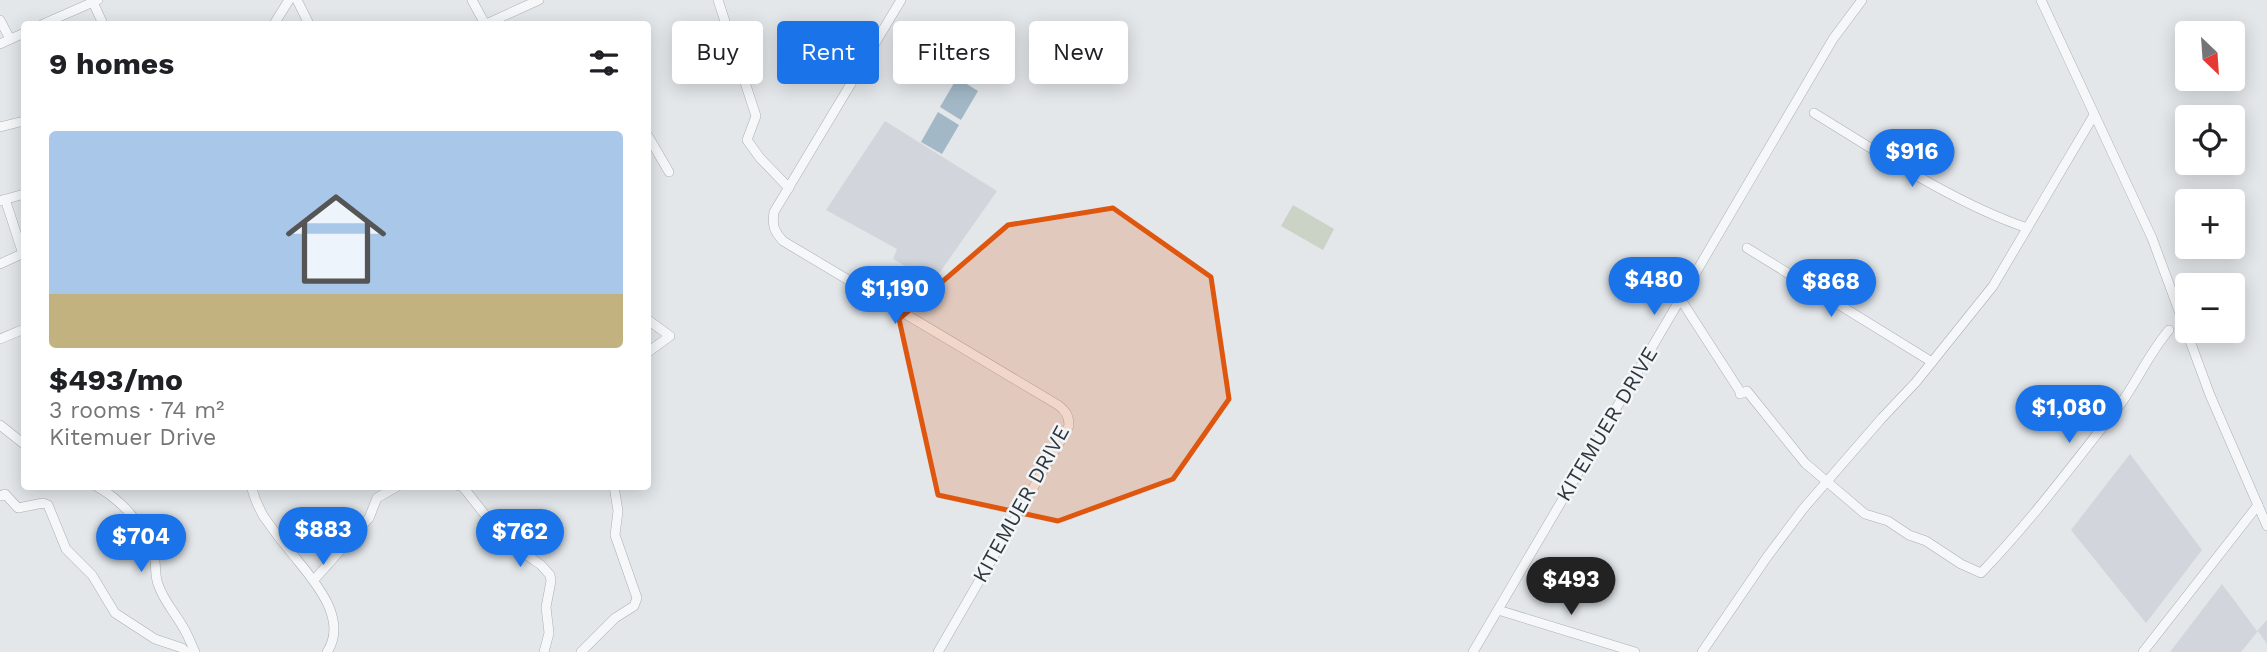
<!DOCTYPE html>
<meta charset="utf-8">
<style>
body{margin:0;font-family:"Work Sans",sans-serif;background:#f2f2f2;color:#202124;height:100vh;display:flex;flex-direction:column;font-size:26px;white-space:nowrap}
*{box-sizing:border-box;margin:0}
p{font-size:23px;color:#757577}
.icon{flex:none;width:38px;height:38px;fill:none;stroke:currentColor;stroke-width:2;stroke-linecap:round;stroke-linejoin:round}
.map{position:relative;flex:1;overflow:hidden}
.sheet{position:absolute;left:21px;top:21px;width:630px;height:469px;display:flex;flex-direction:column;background:#fff;border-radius:7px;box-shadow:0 4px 18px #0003}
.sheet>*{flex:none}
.banner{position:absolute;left:672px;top:21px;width:665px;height:63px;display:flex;gap:14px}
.needle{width:46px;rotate:155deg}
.tools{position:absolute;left:2175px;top:21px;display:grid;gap:14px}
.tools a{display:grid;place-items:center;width:70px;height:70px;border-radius:7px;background:#fff;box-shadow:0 4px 18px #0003;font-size:35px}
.price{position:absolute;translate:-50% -60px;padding:0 16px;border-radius:24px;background:#1a73e8;color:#fff;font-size:23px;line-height:46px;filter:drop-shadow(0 2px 4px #0008)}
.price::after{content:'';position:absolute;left:50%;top:42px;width:21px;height:16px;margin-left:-10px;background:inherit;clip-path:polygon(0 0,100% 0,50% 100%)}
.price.current{background:#222;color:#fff}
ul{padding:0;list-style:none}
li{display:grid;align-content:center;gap:14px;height:371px;padding:0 28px}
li+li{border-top:2px solid #e0e0e0}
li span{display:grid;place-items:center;height:217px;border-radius:7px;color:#555}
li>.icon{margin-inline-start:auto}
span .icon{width:126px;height:126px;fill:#fffc;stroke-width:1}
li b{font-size:30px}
h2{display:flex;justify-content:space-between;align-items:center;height:84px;padding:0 28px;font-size:30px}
.chip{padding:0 24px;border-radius:7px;background:#fff;box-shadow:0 4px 18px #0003;font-size:24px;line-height:63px}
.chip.current{background:#1a73e8;color:#fff}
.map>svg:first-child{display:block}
</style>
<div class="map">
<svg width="2267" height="652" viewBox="0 0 2267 652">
<rect width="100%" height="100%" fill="#e3e7ea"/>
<!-- built -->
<g fill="#d2d6dc">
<path d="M885,121L997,191L933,282L893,259L897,249L826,210Z"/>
<path d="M2130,454L2202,550L2146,623L2071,530Z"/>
<path d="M2222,584L2257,631L2267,620V644L2258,631L2241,652H2170Z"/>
</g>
<!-- green -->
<path fill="#cbd3c6" d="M1293,205L1334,229L1323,250L1281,226Z"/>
<!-- water -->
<g fill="#a3b8c6">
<path d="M957,78L978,91L961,120L940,107Z"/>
<path d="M938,112L959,125L942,154L921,142Z"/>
</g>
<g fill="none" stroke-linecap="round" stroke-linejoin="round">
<defs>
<g id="minor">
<path d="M92,0L103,24"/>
<path d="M297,0L309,24"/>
<path d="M472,0L485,24"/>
<path d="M718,0L756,116L747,140L760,158L789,188"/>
<path d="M901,0L774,212C772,226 774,231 783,241L1058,405C1066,411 1069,416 1069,426L938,652"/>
<path d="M2041,0L2152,238L2210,395L2267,526"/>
<path d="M0,20L10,39"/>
<path d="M43,24L98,0"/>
<path d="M274,24L289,0"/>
<path d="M486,24L539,0"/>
<path d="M0,44L24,33"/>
<path d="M1814,113C1881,154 1954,203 2027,228"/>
<path d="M0,127L24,121"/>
<path d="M648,136L669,172"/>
<path d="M5,199L23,254"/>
<path d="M0,201L24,194"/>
<path d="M1747,248L1932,362"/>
<path d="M0,264L24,253"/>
<path d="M1681,300L1741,393"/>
<path d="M648,320L670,336L648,352"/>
<path d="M0,339L24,329"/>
<path d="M1740,394L1747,391L1805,463L1865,514L1888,521L1909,535L1926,541L1961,564L1981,573C2031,521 2074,463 2119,406C2137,382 2149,353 2169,330"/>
<path d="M0,425L24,444"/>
<path d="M96,486C122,500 142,524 153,551C157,562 154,574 158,584C163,600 175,613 183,627C188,635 191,644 195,652"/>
<path d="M251,486C254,497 258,507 264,517C273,530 283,543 294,556C314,581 349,619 327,652"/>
<path d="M459,486L463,487L505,540L541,565L550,575L551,581L546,607L549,633L544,652"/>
<path d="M0,496L5,494L18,508L43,503L48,505L66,549L92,575L115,613L155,639L182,648L186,652"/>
<path d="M314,580L369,518L377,498L398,486"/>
<path d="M1498,610L1635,652"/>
<path d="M581,652L615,618L634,606L637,598L615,535L618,511L614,486"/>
<path d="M1473,652L1833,39L1862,0"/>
<path d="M1702,652L1767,557L1803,509L1882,418L1916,382L1993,286L2094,115"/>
<path d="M2143,652L2258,505"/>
</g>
</defs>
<!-- minor casing -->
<use href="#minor" stroke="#a9afb4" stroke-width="10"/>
<!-- minor -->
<use href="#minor" stroke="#f6f7f9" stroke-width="9"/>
</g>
<!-- marked area -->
<path fill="#df570f" fill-opacity="0.2" stroke="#df570f" stroke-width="5" stroke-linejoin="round" d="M1113,208L1211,277L1229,399L1173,479L1058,521L938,495L899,319L1008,225Z"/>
<g text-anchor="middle" stroke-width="5" stroke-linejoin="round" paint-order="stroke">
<!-- street labels -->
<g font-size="21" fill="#2d3740" stroke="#f3f5f7">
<text transform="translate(1607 424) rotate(-59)" y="7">KITEMUER DRIVE</text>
<text transform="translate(1021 504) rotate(-61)" y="7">KITEMUER DRIVE</text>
</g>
</g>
</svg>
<div class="tools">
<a><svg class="needle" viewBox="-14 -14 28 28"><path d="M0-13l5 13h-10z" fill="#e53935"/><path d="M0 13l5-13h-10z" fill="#757577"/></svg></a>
<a><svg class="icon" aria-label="locate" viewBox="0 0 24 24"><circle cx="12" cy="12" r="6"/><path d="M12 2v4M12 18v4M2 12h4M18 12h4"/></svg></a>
<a>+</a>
<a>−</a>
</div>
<b class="price" style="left:1912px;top:189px">$916</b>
<b class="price" style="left:1654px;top:317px">$480</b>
<b class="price" style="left:1831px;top:319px">$868</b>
<b class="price" style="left:895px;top:326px">$1,190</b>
<b class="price" style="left:2069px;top:445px">$1,080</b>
<b class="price" style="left:323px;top:567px">$883</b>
<b class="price" style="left:520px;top:569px">$762</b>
<b class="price" style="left:141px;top:574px">$704</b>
<b class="price current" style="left:1571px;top:617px">$493</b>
<div class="banner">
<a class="chip">Buy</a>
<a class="chip current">Rent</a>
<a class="chip">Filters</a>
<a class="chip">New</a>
</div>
<section class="sheet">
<h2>9 homes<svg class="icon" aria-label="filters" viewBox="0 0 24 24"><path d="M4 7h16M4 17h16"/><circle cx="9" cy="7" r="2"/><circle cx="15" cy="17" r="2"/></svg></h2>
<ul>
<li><span style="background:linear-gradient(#a9c7e8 75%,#c2b280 0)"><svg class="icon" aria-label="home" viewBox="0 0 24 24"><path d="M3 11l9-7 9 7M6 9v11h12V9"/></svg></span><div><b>$493/mo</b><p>3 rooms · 74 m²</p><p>Kitemuer Drive</p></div></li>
</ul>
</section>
</div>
